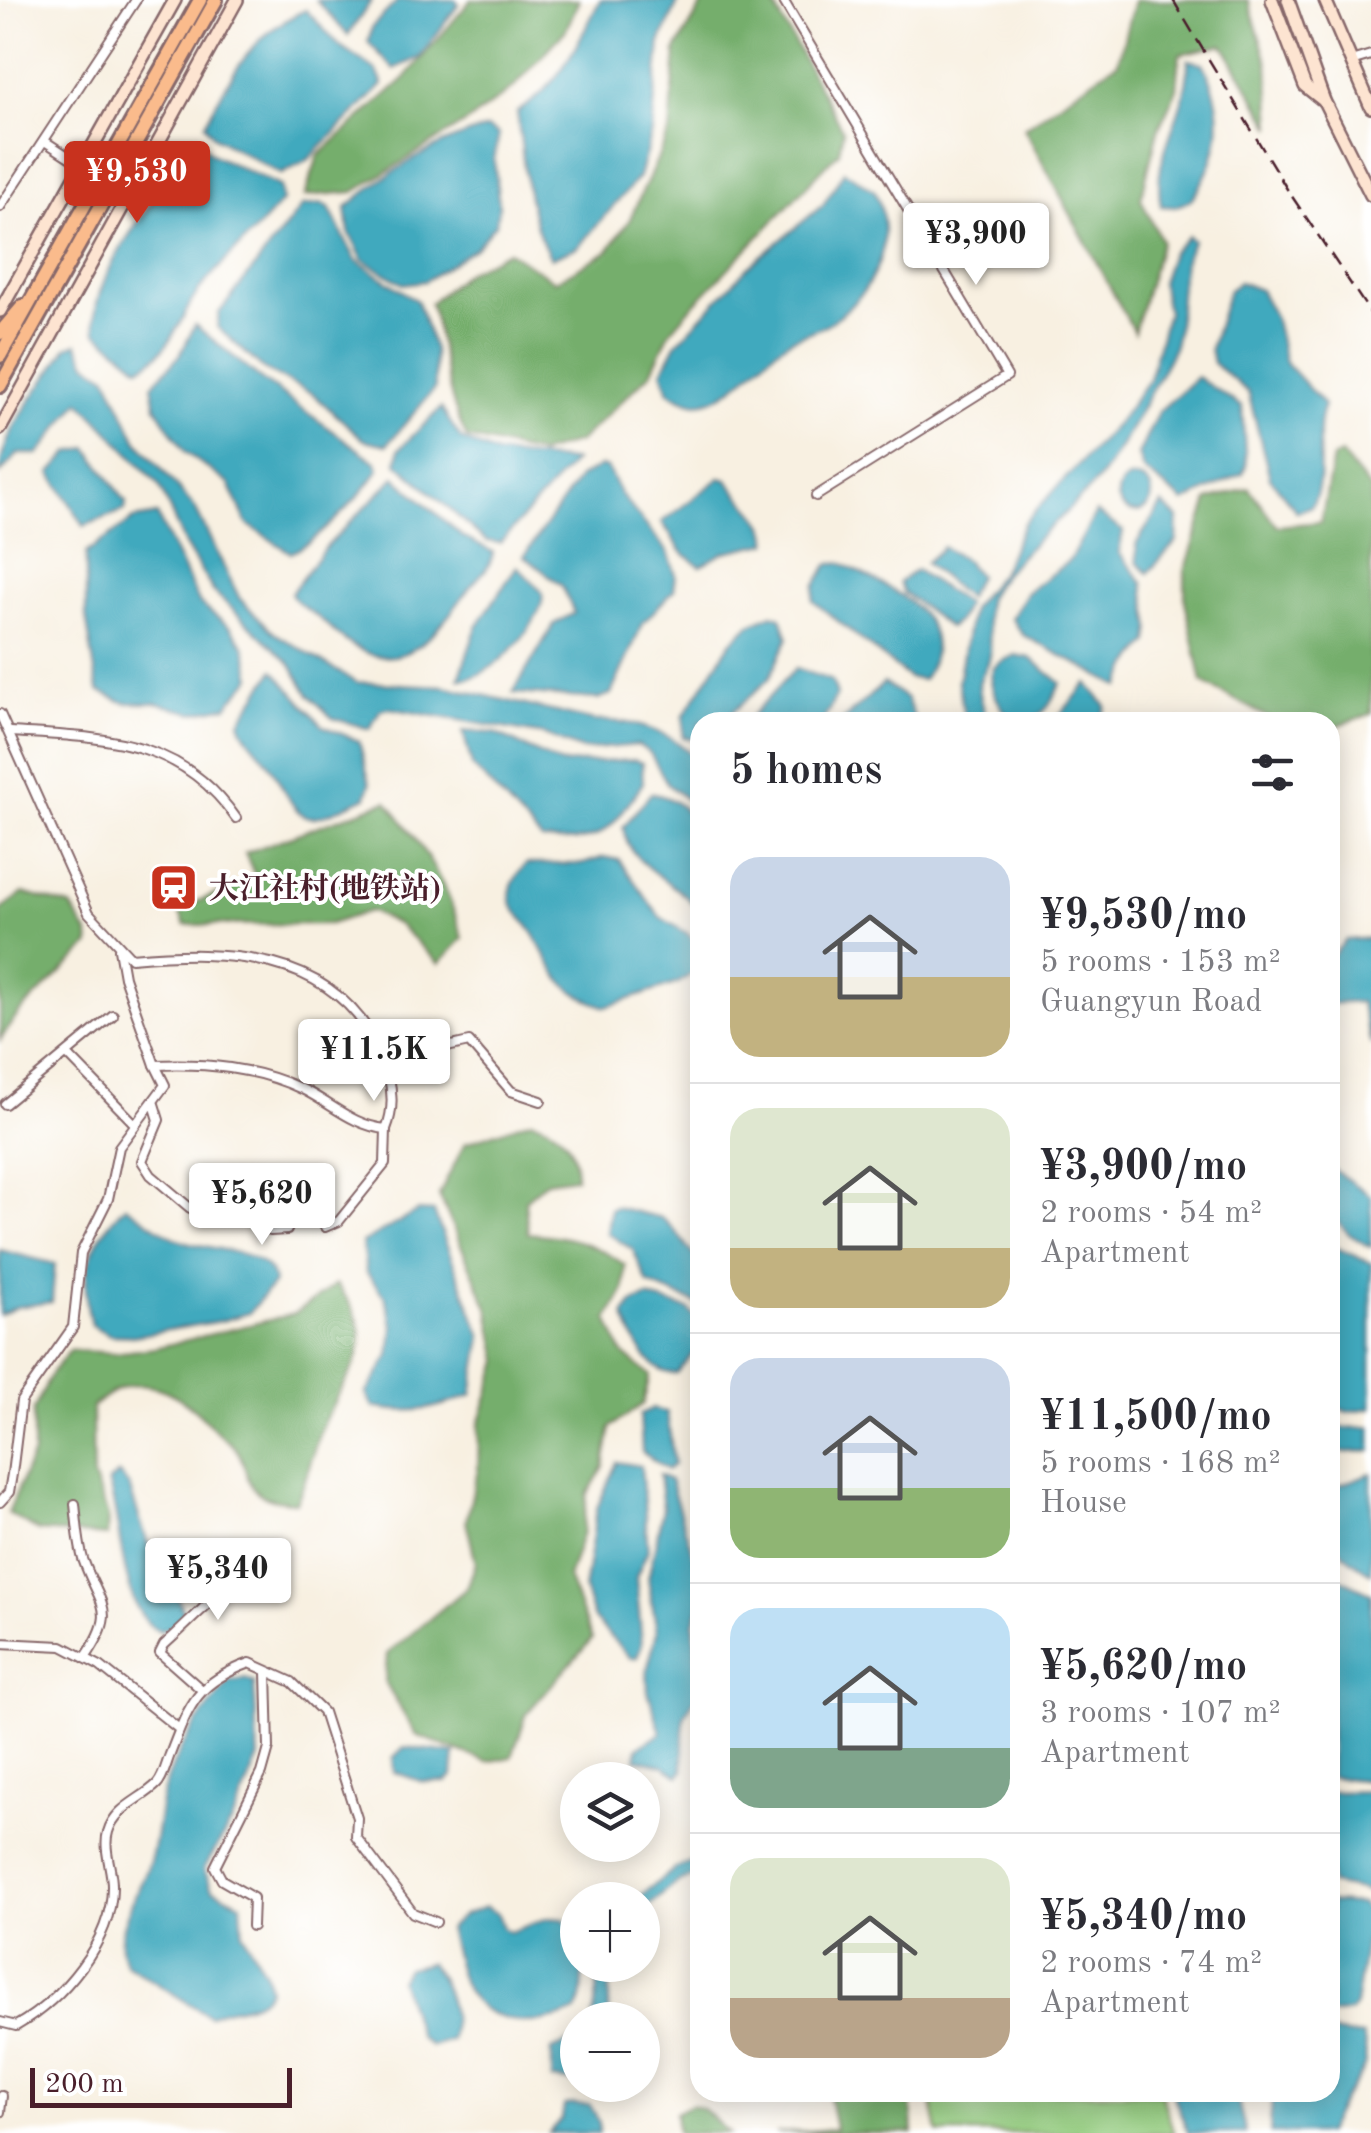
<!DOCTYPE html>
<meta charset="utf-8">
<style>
body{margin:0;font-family:"Old Standard TT","Noto Serif SC",serif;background:#f7f7f7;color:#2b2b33;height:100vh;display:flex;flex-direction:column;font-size:38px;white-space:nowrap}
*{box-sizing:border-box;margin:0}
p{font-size:32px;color:#7c7c81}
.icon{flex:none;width:55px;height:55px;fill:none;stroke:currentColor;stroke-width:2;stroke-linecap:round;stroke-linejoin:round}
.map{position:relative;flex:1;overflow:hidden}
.side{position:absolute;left:690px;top:712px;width:650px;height:1390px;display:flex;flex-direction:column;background:#fff;border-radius:30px;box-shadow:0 5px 25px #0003}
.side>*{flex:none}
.fabs{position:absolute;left:560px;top:1762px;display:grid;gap:20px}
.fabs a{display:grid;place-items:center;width:100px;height:100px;border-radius:50%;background:#fff;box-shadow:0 5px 25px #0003;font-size:50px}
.scale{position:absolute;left:30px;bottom:25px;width:262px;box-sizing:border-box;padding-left:10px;border:5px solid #4a1f2b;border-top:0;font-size:28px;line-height:35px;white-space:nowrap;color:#4a1f2b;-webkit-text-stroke:8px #fff;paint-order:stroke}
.price{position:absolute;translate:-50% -85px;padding:0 22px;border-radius:10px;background:#fff;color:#222;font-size:32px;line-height:65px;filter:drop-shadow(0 2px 5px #0008)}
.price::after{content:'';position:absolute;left:50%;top:60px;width:30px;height:22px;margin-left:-15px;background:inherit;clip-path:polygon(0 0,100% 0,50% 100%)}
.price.current{background:#c8321e;color:#fff}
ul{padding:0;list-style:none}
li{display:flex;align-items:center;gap:30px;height:250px;padding:0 40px}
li+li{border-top:2px solid #e1e1e2}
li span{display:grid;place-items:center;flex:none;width:280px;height:200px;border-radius:30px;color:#555}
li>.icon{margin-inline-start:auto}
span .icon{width:120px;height:120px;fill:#fffc;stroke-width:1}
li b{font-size:42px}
h2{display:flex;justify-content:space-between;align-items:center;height:120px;padding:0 40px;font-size:42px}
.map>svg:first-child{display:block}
</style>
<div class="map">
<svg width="1371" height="2133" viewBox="0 0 1371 2133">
<rect width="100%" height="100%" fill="#fff"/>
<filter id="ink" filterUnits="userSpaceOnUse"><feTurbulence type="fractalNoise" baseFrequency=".01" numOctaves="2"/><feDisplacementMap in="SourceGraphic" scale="20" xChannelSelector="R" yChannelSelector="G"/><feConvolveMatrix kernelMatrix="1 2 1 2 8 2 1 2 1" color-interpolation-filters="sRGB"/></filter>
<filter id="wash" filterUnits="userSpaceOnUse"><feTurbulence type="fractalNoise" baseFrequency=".0048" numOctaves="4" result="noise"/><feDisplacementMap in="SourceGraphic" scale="40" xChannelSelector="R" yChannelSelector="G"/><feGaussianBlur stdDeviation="2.25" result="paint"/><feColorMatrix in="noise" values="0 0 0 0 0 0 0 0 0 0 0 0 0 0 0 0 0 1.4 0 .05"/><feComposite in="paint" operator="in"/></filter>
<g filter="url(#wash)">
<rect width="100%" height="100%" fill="#f8f0e1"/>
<!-- green -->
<path fill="#92ca7d" stroke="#6e7454" stroke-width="2.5" d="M930,2093H1161L1174,2133H938Z"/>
<!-- forest -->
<g fill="#75ae6c" stroke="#60664c" stroke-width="2.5">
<path d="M471,0H579L566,30L513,88L473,118L354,192L305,196L318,156L404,79Z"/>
<path d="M705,0H771L843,131L839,152L689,310L670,332L651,373L579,442L539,454L467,438C445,396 444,348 430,303L465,273L508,251L555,281L608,251L630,219L670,131L676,50Z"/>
<path d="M1134,0H1248L1268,63L1272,127L1223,45L1180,54L1177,89L1158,130L1141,199L1161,241L1134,332L1024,128L1118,62Z"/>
<path d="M1341,454L1371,490V714L1330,728V722H1276L1202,682L1185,601V571L1208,500L1249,488L1277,526L1321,522L1333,458Z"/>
<path d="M387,801C422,844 448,885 463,938L439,964L400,926L370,911L330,924L185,925L178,909L256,878L245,853Z"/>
<path d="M23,893L71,906L89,935L90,945L19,1013L0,1040V911Z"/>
<path d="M531,1120C562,1128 576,1146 576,1177L547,1181L525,1200L528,1233C567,1236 592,1241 625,1265L624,1290L608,1319L622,1353L650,1375L643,1404L611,1427L604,1466L587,1495L583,1532L568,1578L592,1639L527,1713L512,1757L487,1762L416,1735L385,1683L387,1654L467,1588L476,1563L466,1521L478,1469L479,1424L499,1361L489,1310L439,1195L465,1143Z"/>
<path d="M336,1284C385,1344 351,1364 324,1422C312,1447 310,1476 296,1502C282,1501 263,1500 253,1488C245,1478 245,1462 238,1452C233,1443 222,1438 216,1431C182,1392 135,1363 92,1408L93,1477L108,1516L107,1536L38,1531L8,1513L33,1453V1411L52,1372L70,1350L114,1353L154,1348L294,1314Z"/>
<path d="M828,2093H911L913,2133H776L835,2129Z"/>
<path d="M691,2105L702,2108L729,2133H677L675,2113Z"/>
</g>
<!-- water -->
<g fill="#3fa9be" stroke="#446474" stroke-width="2.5">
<path d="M316,0H372L348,35Z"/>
<path d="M398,0H456L459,4L419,58L394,69L368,42L372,27Z"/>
<path d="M600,0H679L660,43L652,133L639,177L578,247L551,258C525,217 524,158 517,112C561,85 577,44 600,0Z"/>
<path d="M306,10L339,45L377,71L383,85L308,160L281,174L214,137L205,124C231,75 253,32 306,10Z"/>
<path d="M1188,60L1203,63C1229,111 1222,156 1191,200L1175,207L1161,206C1150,152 1189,115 1188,60Z"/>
<path d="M488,128L499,135L494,158L499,206L496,223L476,247L425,281L403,284L363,260L349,233L346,208C385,174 437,140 488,128Z"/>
<path d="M197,141L213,155L280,186L282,201C258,232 210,271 192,301C180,322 164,360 139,367L96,332C84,277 167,185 197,141Z"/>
<path d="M844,171L874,190C899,240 875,293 829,323C816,331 800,334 787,342C760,359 731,401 698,403C689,403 677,396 669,392L662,371L676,344L748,267L823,205Z"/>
<path d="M323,204L329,208L356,260L417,301L434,349L435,388L387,445L364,440L313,394L263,369L217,327L219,313L302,206Z"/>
<path d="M1188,236L1193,241C1171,278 1188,322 1168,360C1146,399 1126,443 1099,479C1075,508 995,571 987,602C983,621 992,638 990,656C989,666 980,675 979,685C979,696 985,711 987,722H965L958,682L971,609L1002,571L1024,523L1119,421L1149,379L1167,312L1161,282L1171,253Z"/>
<path d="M1239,282L1260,290L1274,316L1285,362L1324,405C1311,437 1329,473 1312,506L1297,512L1270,478L1248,392L1213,363L1210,349L1228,291Z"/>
<path d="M195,325L258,377L376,462L379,469C364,493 317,542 291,553L247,524L229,484L185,452L156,407L152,385L180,355Z"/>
<path d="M77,343L87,363L107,376L136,439L195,508L240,599L274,633L356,682L444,686L595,721C627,718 688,734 700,770C704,780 700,799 700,810L668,785L650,753L638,745L582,750L544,735L389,708L380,710L370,729L332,718L309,695L290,663L213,591L185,545L159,485L80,401L39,454H18L0,474C0,431 45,384 67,347Z"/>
<path d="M1197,377L1242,407L1246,465L1243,473L1184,502L1143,470L1138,455L1158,412Z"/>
<path d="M441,408L461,439L496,454L574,461L500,543L486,541L397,463L399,449Z"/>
<path d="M88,448L126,502L125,510L84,526L51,473L70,452Z"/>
<path d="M600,466L607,468L621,495L668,552L676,575L674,590L643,623L611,694L598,699L513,693L554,624L574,613L562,586L524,556L579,478Z"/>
<path d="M395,477L463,537L493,552C491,569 477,577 467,591C424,652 389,686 326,624C315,613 298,607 291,593L324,549Z"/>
<circle cx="1135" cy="495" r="17"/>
<path d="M720,478L728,480C740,501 772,522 768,543L725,552L700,566L682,552L662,522Z"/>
<path d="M1162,504L1178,518L1177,541L1148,573L1137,563L1136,544Z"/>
<path d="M1096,512L1123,531L1119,553L1143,582L1151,627L1149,642L1130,665L1120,687L1023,635L1011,618L1026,593L1070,560Z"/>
<path d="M157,515L200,604L231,628L245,647L252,677L227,706L193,713L156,703H125L98,691L86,617V553L134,519Z"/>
<path d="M943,547L966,561L978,576L967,598L925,563Z"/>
<path d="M839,562C884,586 965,615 923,680L909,678L813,601L815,586L828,565Z"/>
<path d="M517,566L542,592C549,617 488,685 459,678L477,626Z"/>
<path d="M916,570L966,604L958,621L949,628L903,592L899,582Z"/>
<path d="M772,614L781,617L788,638L769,679L722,722H700V741L683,737L684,715L731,642L750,624Z"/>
<path d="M1015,655L1030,658L1061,683C1049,706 1042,723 1014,722C1003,712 984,684 994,668C997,663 1009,658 1015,655Z"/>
<path d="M796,668L832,681L837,695L823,721L746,722Z"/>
<path d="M274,670L323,726L359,741L370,784L366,797C297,829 305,826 271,767C262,751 244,739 240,721Z"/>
<path d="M884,683L907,699L916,722H841Z"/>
<path d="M1087,683L1106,706L1101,722H1054Z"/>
<path d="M463,731L495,733L561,764L635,760L642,763L643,783C608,832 604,845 542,840L472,766Z"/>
<path d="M651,793C713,805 700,864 700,913C678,879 629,870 623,827Z"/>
<path d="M604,857L619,860L660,917L687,933L700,947L696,971L678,983L606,1007C561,992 557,975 536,938C521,909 492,904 526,864H583Z"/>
<path d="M1371,938V1044L1360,1002L1330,1004V958L1346,940Z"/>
<path d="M1330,1167L1371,1196V1247L1350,1235L1330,1214Z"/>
<path d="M125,1206C144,1217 165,1236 186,1242C209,1249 272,1251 274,1283L249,1313L221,1321L133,1336L110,1335L91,1325C78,1275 89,1242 125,1206Z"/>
<path d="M615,1207L662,1218L674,1229L700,1264V1305L648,1284L633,1250L607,1233L610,1209Z"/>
<path d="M418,1211L434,1212L482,1337L472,1395C438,1409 409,1415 373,1407L366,1394L390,1355L393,1325L385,1297L366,1272L362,1243Z"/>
<path d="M1330,1245L1371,1263V1408L1347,1412L1330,1404Z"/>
<path d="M0,1250L55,1264L52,1302L17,1307L0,1315Z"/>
<path d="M648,1297L688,1309L698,1320L696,1350L677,1373C650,1377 632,1337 624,1315L633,1303Z"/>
<path d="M652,1409L667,1412L674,1464L667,1470L642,1452L640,1414Z"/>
<path d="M1330,1423L1340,1428L1371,1427V1451L1330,1453Z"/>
<path d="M617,1462L641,1466L648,1550L636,1577L642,1644L637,1657L630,1658L594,1619L584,1590L597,1508Z"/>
<path d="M1371,1473V1573C1331,1551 1324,1534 1331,1488Z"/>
<path d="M119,1474L129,1486L157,1571L177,1595L184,1615L174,1626L160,1631C120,1617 122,1520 108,1482Z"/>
<path d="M659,1475L670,1480L700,1577V1605L694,1623L698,1693L684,1717L683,1771L679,1776L662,1765L636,1759L638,1747L661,1733L648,1692L647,1670L657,1632L648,1579L663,1508Z"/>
<path d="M1330,1574L1371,1593V1781L1330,1777Z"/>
<path d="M246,1679L254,1683L259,1758L232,1822L204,1869L212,1889L241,1903L243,1933L266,1974L269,1989C259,2010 227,2005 209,2016L126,1964C108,1932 141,1891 150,1861C157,1839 157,1815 163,1793C175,1749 202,1714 230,1681Z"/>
<path d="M404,1747L455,1753L453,1776L446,1782H423L394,1772L393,1758Z"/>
<path d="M1371,1791V1892L1330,1884V1792Z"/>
<path d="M700,1858V1874L678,1882L643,1911L642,1900L636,1899L676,1868Z"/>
<path d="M1330,1902L1362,1904L1370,1915L1355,2005L1351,2012L1330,2015Z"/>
<path d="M485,1907L498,1914L503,1928L510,1932L548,1918L565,1919C579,1942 591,1987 576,2011C540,2030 481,2026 463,1984C456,1967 453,1947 448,1929L463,1915Z"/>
<path d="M430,1963C446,1982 457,2015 451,2040L431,2046L419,2037L400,1980L407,1968Z"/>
<path d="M594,1965H609V2020H593L598,1985Z"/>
<path d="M1330,2032L1363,2036C1371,2065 1362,2073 1346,2095C1338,2106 1333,2121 1326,2133H1270L1272,2093L1330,2092Z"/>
<path d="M577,2039V2082L552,2079V2050Z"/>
<path d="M1173,2093H1236L1246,2133H1188Z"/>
<path d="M571,2104L590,2105L599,2122V2133H549L562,2118L564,2106Z"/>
</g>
</g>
<g filter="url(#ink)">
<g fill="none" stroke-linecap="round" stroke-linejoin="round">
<defs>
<g id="street">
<path d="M783,0L1007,376L816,496"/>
<path d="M1351,61L1371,55"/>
<path d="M46,142L80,164"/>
<path d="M0,207L136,0"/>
<path d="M0,714L89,913L131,958C225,950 331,950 379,1049C391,1075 397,1102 386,1129C353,1126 331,1103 302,1089C254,1067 206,1063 155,1065L124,977L119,949"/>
<path d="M11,732C102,738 179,736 236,818"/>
<path d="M68,1055L134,1123"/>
<path d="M385,1061L469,1042L511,1091L541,1101"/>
<path d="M5,1104L113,1015"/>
<path d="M154,1104L159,1120L142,1161L151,1175L190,1208L259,1223L270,1231L287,1230L292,1215L320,1218L325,1227L339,1221L385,1164L386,1129"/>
<path d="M0,1502L9,1492L12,1474L21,1401L73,1327L81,1253L108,1199L119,1147L165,1085L155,1065"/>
<path d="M75,1504C77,1522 78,1542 83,1559C100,1607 119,1609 85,1658"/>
<path d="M0,1643L62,1646L100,1666L179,1729"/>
<path d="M202,1690L160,1653L164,1645C199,1614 229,1579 269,1556"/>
<path d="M252,1926L253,1898L222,1880L215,1867L262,1773L269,1748L267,1672"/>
<path d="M0,2022L16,2026C61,2000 113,1942 112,1885C112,1869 103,1848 108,1832C115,1807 141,1800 157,1784C163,1778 166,1765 169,1757C189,1705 195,1683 250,1663L292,1682L323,1712L357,1818L356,1837L413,1913L436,1922"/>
<path d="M0,2112L2,2096"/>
</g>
<g id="secondary">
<path d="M1272,0L1305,86L1324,101"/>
<path d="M1288,0L1324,101L1371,195"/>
<path d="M1325,0L1371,107"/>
<path d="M0,311L175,0"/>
<path d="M0,429L237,0"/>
</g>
<g id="primary">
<path d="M0,333L23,306"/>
<path d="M0,356L200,0"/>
<path d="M0,386L216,0"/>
</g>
</defs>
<!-- street casing -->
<use href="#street" stroke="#87686b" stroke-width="12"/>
<!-- secondary casing -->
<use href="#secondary" stroke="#87686b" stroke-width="16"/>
<!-- primary casing -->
<use href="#primary" stroke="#87686b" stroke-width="18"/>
<!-- street -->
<use href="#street" stroke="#fff" stroke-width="8"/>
<!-- secondary -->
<use href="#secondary" stroke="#fde4d1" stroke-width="11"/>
<!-- primary -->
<use href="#primary" stroke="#fabb8c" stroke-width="12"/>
<!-- rail -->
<path stroke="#4a1f2b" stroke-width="2.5" stroke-dasharray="15 8" stroke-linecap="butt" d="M1173,0L1287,189L1371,314"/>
</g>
</g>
<!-- icons -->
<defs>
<symbol id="station-square" viewBox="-11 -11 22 22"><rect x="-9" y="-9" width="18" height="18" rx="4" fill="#c8321e" stroke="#fff"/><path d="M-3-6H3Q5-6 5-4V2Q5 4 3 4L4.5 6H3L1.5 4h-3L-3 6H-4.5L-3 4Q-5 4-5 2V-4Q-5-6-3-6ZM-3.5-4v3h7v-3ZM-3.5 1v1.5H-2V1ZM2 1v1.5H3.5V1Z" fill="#fff"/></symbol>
</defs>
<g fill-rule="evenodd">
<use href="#station-square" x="146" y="860" width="55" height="55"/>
</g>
<g text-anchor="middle" stroke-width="8" stroke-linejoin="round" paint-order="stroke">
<!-- poi labels -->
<g font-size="30" font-weight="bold" fill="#4a1f2b" stroke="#fff" text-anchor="start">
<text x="209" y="898">大江社村(地铁站)</text>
</g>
</g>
</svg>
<div class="fabs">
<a><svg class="icon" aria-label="layers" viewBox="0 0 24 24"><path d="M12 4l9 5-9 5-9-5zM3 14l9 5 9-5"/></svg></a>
<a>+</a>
<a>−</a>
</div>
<div class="scale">200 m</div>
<b class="price current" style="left:137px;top:226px">¥9,530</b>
<b class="price" style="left:976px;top:288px">¥3,900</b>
<b class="price" style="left:374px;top:1104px">¥11.5K</b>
<b class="price" style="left:262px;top:1248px">¥5,620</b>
<b class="price" style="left:218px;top:1623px">¥5,340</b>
<section class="side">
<h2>5 homes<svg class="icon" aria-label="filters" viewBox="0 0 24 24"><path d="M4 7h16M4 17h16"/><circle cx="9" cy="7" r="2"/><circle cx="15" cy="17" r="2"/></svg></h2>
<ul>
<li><span style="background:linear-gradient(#c9d6e8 60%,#c2b280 0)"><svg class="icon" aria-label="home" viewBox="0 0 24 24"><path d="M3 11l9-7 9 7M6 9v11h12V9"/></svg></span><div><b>¥9,530/mo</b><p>5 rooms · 153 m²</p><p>Guangyun Road</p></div></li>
<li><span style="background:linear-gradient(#dfe7d0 70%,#c2b280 0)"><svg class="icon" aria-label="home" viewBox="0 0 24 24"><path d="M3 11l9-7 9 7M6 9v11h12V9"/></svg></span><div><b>¥3,900/mo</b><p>2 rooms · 54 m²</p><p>Apartment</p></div></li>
<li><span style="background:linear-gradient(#c9d6e8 65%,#8fb573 0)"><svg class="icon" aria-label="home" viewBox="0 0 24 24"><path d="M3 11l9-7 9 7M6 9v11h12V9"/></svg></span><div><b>¥11,500/mo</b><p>5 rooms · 168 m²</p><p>House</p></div></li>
<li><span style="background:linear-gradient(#bfe0f5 70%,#7fa58c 0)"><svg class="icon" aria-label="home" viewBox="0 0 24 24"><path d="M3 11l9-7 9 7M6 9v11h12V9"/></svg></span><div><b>¥5,620/mo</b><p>3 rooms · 107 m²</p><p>Apartment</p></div></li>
<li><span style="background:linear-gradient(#dfe7d0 70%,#b9a48a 0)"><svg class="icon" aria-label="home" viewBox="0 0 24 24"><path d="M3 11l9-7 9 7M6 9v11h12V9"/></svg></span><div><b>¥5,340/mo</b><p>2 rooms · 74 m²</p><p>Apartment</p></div></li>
</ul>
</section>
</div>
